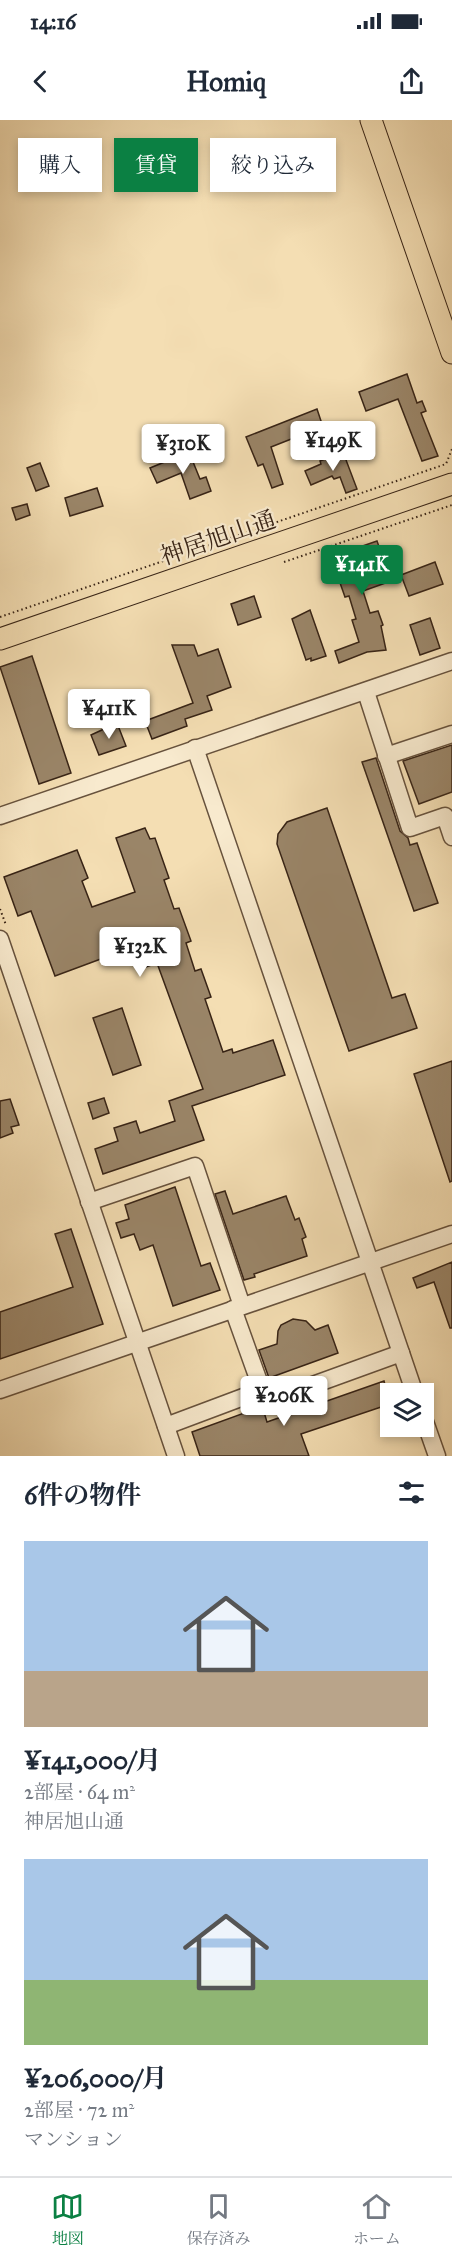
<!DOCTYPE html>
<html lang="ja">
<meta charset="utf-8">
<style>
body{margin:0;font-family:"IM FELL Great Primer","Noto Serif JP",serif;background:#f6f6f7;color:#1f2937;height:100vh;display:flex;flex-direction:column;font-size:22px;white-space:nowrap}
*{box-sizing:border-box;margin:0}
p{font-size:20px;color:#747a83}
.icon{flex:none;width:33px;height:33px;fill:none;stroke:currentColor;stroke-width:2;stroke-linecap:round;stroke-linejoin:round}
.map{position:relative;height:1336px;overflow:hidden}
.details{display:flex;flex-direction:column;background:#fff;flex:1}
.details>*{flex:none}
.top-card{position:absolute;left:18px;top:18px;width:417px;height:54px;display:flex;gap:12px}
.tools{position:absolute;left:380px;top:1263px;display:grid;gap:12px}
.tools a{display:grid;place-items:center;width:54px;height:54px;border-radius:0px;background:#fff;box-shadow:0 3px 9px #0003;font-size:30px}
.price{position:absolute;translate:-50% -51px;padding:0 14px;border-radius:6px;background:#fff;color:#222;font-size:20px;line-height:39px;filter:drop-shadow(0 2px 3px #0008)}
.price::after{content:'';position:absolute;left:50%;top:36px;width:18px;height:14px;margin-left:-9px;background:inherit;clip-path:polygon(0 0,100% 0,50% 100%)}
.price.on{background:#0b8043;color:#fff}
ul{padding:0;list-style:none}
li{display:grid;align-content:center;gap:12px;height:318px;padding:0 24px}
li span{display:grid;place-items:center;height:186px;border-radius:0px;color:#555}
li>.icon{margin-inline-start:auto}
span .icon{width:108px;height:108px;fill:#fffc;stroke-width:1}
li b{font-size:26px}
h2{display:flex;justify-content:space-between;align-items:center;height:72px;padding:0 24px;font-size:26px}
.tag{padding:0 21px;border-radius:0px;background:#fff;box-shadow:0 3px 9px #0003;font-size:21px;line-height:54px}
.tag.on{background:#0b8043;color:#fff}
.status{display:flex;justify-content:space-between;align-items:center;height:42px;padding:0 30px;background:#fff;direction:ltr}
.status svg{height:16px;fill:currentColor}
header{display:flex;justify-content:space-between;align-items:center;height:78px;padding:0 24px;background:#fff;font-size:27px;font-weight:700}
.tabs{display:flex;justify-content:space-around;align-items:center;height:84px;border-top:2px solid #e0e1e3;background:#fff;font-size:16px;color:#747a83}
.tabs a{display:grid;justify-items:center;gap:3px}
.tabs .on{color:#0b8043}
.map>svg:first-child{display:block}
</style>
<div class="status"><b>14:16</b><svg viewBox="0 0 49 12"><path d="M0 12V9h3v3zM5 12V6h3v6zM10 12V3h3v9zM15 12V0h3v12zM26 1h20v11H26zM47 4h2v5h-2z"/></svg></div>
<header><svg class="icon" aria-label="back" viewBox="0 0 24 24"><path d="M15 5l-7 7 7 7"/></svg>Homiq<svg class="icon" aria-label="share" viewBox="0 0 24 24"><path d="M12 15V3M7 8l5-5 5 5M5 13v7h14v-7"/></svg></header>
<div class="map">
<svg width="452" height="1336" viewBox="0 0 452 1336">
<rect width="100%" height="100%" fill="#f4deb3"/>
<filter id="stains"><feTurbulence type="fractalNoise" baseFrequency=".00333" numOctaves="4"/><feColorMatrix values="0 0 0 0 .2 0 0 0 0 .09 0 0 0 0 .02 0 0 0 .5 -.17"/></filter>
<radialGradient id="worn" r=".72"><stop offset=".6" stop-color="#630" stop-opacity="0"/><stop offset="1" stop-color="#630" stop-opacity=".3"/></radialGradient>
<!-- building -->
<g fill="#9a8568" stroke="#382416" stroke-width="1.5">
<path d="M407,254L417,283L422,281L426,291L421,293L438,336L422,341L398,279L366,291L359,272Z"/>
<path d="M317,289L324,310L310,315L309,312L271,327L283,364L272,368L263,344L258,346L246,317Z"/>
<path d="M189,332L200,359L206,357L211,371L190,379L181,353L157,363L150,348Z"/>
<path d="M343,332L357,369L346,373L340,357L334,359L332,356L311,365L305,351L321,344L320,341Z"/>
<path d="M40,343L49,366L36,371L27,348Z"/>
<path d="M97,368L103,386L70,396L65,378Z"/>
<path d="M27,384L30,395L16,400L12,388Z"/>
<path d="M377,421L391,461L363,471L370,493L378,491L383,505L381,506L386,530L367,532L339,543L335,531L359,522L352,500L356,499L349,476L345,477L331,437Z"/>
<path d="M435,442L443,464L409,476L401,455Z"/>
<path d="M254,476L261,497L238,505L231,484Z"/>
<path d="M310,490L326,536L311,541V538L306,540L292,499Z"/>
<path d="M430,498L440,528L420,535L410,505Z"/>
<path d="M172,525H194L198,536L218,529L231,567L207,576L212,590L185,599L187,606L152,619L145,601L193,583Z"/>
<path d="M32,536L71,653L39,664L0,547Z"/>
<path d="M117,603L126,626L99,635L91,615Z"/>
<path d="M452,625V672L419,684L403,641Z"/>
<path d="M376,638L400,711L408,718L410,725L417,723L438,783L414,791L362,642Z"/>
<path d="M327,688L392,878L405,874L417,908L349,931L277,724L278,714L287,702Z"/>
<path d="M145,708L150,719L155,718L169,758L164,760L174,789L179,788L191,821L186,823L195,851L201,849L211,877L205,879L223,932L232,929L233,933L273,920L285,955L192,986L204,1020L103,1054L95,1029L118,1021L114,1008L136,1001L140,1013L175,1001L169,981L203,969L157,843L140,849L133,827L55,856L31,791L18,796L4,757L77,730L88,758L82,761L92,787L135,772L116,718Z"/>
<path d="M122,888L141,945L113,955L93,898Z"/>
<path d="M452,941V1061L450,1062L414,954Z"/>
<path d="M104,978L109,993L93,999L88,983Z"/>
<path d="M10,979L19,1005L11,1007L13,1013L0,1018V981Z"/>
<path d="M175,1067L201,1146L210,1143L220,1170L173,1186L153,1125L140,1130L134,1114L121,1118L116,1103L129,1099L125,1085Z"/>
<path d="M225,1071L233,1094L286,1076L295,1100L299,1098L306,1117L302,1119L307,1136L254,1154L255,1157L244,1160L215,1074Z"/>
<path d="M71,1109L103,1204L0,1239V1192L73,1167L55,1114Z"/>
<path d="M452,1142V1208H450L434,1162L417,1168L413,1158Z"/>
<path d="M293,1199L306,1201L315,1210L328,1205L338,1233L269,1258L259,1230L277,1224L278,1211L281,1205Z"/>
<path d="M384,1261L390,1284L301,1314L309,1336H200L192,1312L258,1288L264,1292L267,1302Z"/>
</g>
<g fill="none" stroke-linecap="round" stroke-linejoin="round">
<defs>
<g id="minor">
<path d="M366,572L410,708L445,696L452,717"/>
<path d="M195,628L415,1274"/>
<path d="M386,636L452,614"/>
<path d="M0,696L452,541"/>
<path d="M0,819L176,1336"/>
<path d="M89,1082L195,1046L242,1186"/>
<path d="M233,1189L262,1270"/>
<path d="M0,1270L452,1114"/>
<path d="M423,1296L437,1336"/>
<path d="M166,1306L262,1270L266,1282L401,1233"/>
</g>
<g id="major">
<path d="M371,0L452,233"/>
<path d="M0,519L452,364"/>
</g>
</defs>
<!-- minor casing -->
<use href="#minor" stroke="#67523d" stroke-width="19"/>
<!-- major casing -->
<use href="#major" stroke="#382416" stroke-width="23"/>
<!-- path -->
<g stroke="#382416" stroke-width="2" stroke-dasharray="1.5 3" stroke-linecap="butt">
<path d="M284,442L452,385"/>
<path d="M0,497L446,344L452,329"/>
<path d="M0,789L6,805"/>
</g>
<!-- minor -->
<use href="#minor" stroke="#f8eace" stroke-width="16"/>
<!-- major -->
<use href="#major" stroke="#f4deb3" stroke-width="21"/>
</g>
<g text-anchor="middle" stroke-width="4.5" stroke-linejoin="round" paint-order="stroke">
<!-- street labels -->
<g font-size="24" fill="#382416" stroke="#f8eace">
<text transform="translate(218 418) rotate(-19)" y="8">神居旭山通</text>
</g>
</g>
<rect width="100%" height="100%" filter="url(#stains)"/>
<rect width="100%" height="100%" fill="url(#worn)"/>
</svg>
<div class="tools">
<a><svg class="icon" aria-label="layers" viewBox="0 0 24 24"><path d="M12 4l9 5-9 5-9-5zM3 14l9 5 9-5"/></svg></a>
</div>
<b class="price" style="left:333px;top:352px">¥149K</b>
<b class="price" style="left:183px;top:355px">¥310K</b>
<b class="price on" style="left:362px;top:476px">¥141K</b>
<b class="price" style="left:109px;top:620px">¥411K</b>
<b class="price" style="left:140px;top:858px">¥132K</b>
<b class="price" style="left:284px;top:1307px">¥206K</b>
<div class="top-card">
<a class="tag">購入</a>
<a class="tag on">賃貸</a>
<a class="tag">絞り込み</a>
</div>
</div>
<section class="details">
<h2>6件の物件<svg class="icon" aria-label="filters" viewBox="0 0 24 24"><path d="M4 7h16M4 17h16"/><circle cx="9" cy="7" r="2"/><circle cx="15" cy="17" r="2"/></svg></h2>
<ul>
<li><span style="background:linear-gradient(#a9c7e8 70%,#b9a48a 0)"><svg class="icon" aria-label="home" viewBox="0 0 24 24"><path d="M3 11l9-7 9 7M6 9v11h12V9"/></svg></span><div><b>¥141,000/月</b><p>2部屋 · 64 m²</p><p>神居旭山通</p></div></li>
<li><span style="background:linear-gradient(#a9c7e8 65%,#8fb573 0)"><svg class="icon" aria-label="home" viewBox="0 0 24 24"><path d="M3 11l9-7 9 7M6 9v11h12V9"/></svg></span><div><b>¥206,000/月</b><p>2部屋 · 72 m²</p><p>マンション</p></div></li>
</ul>
</section>
<nav class="tabs">
<a class="on"><svg class="icon" aria-label="map" viewBox="0 0 24 24"><path d="M3 6l6-2 6 2 6-2v14l-6 2-6-2-6 2zM9 4v14M15 6v14"/></svg>地図</a>
<a><svg class="icon" aria-label="saved" viewBox="0 0 24 24"><path d="M7 4h10v16l-5-4-5 4z"/></svg>保存済み</a>
<a><svg class="icon" aria-label="home" viewBox="0 0 24 24"><path d="M3 11l9-7 9 7M6 9v11h12V9"/></svg>ホーム</a>
</nav>
